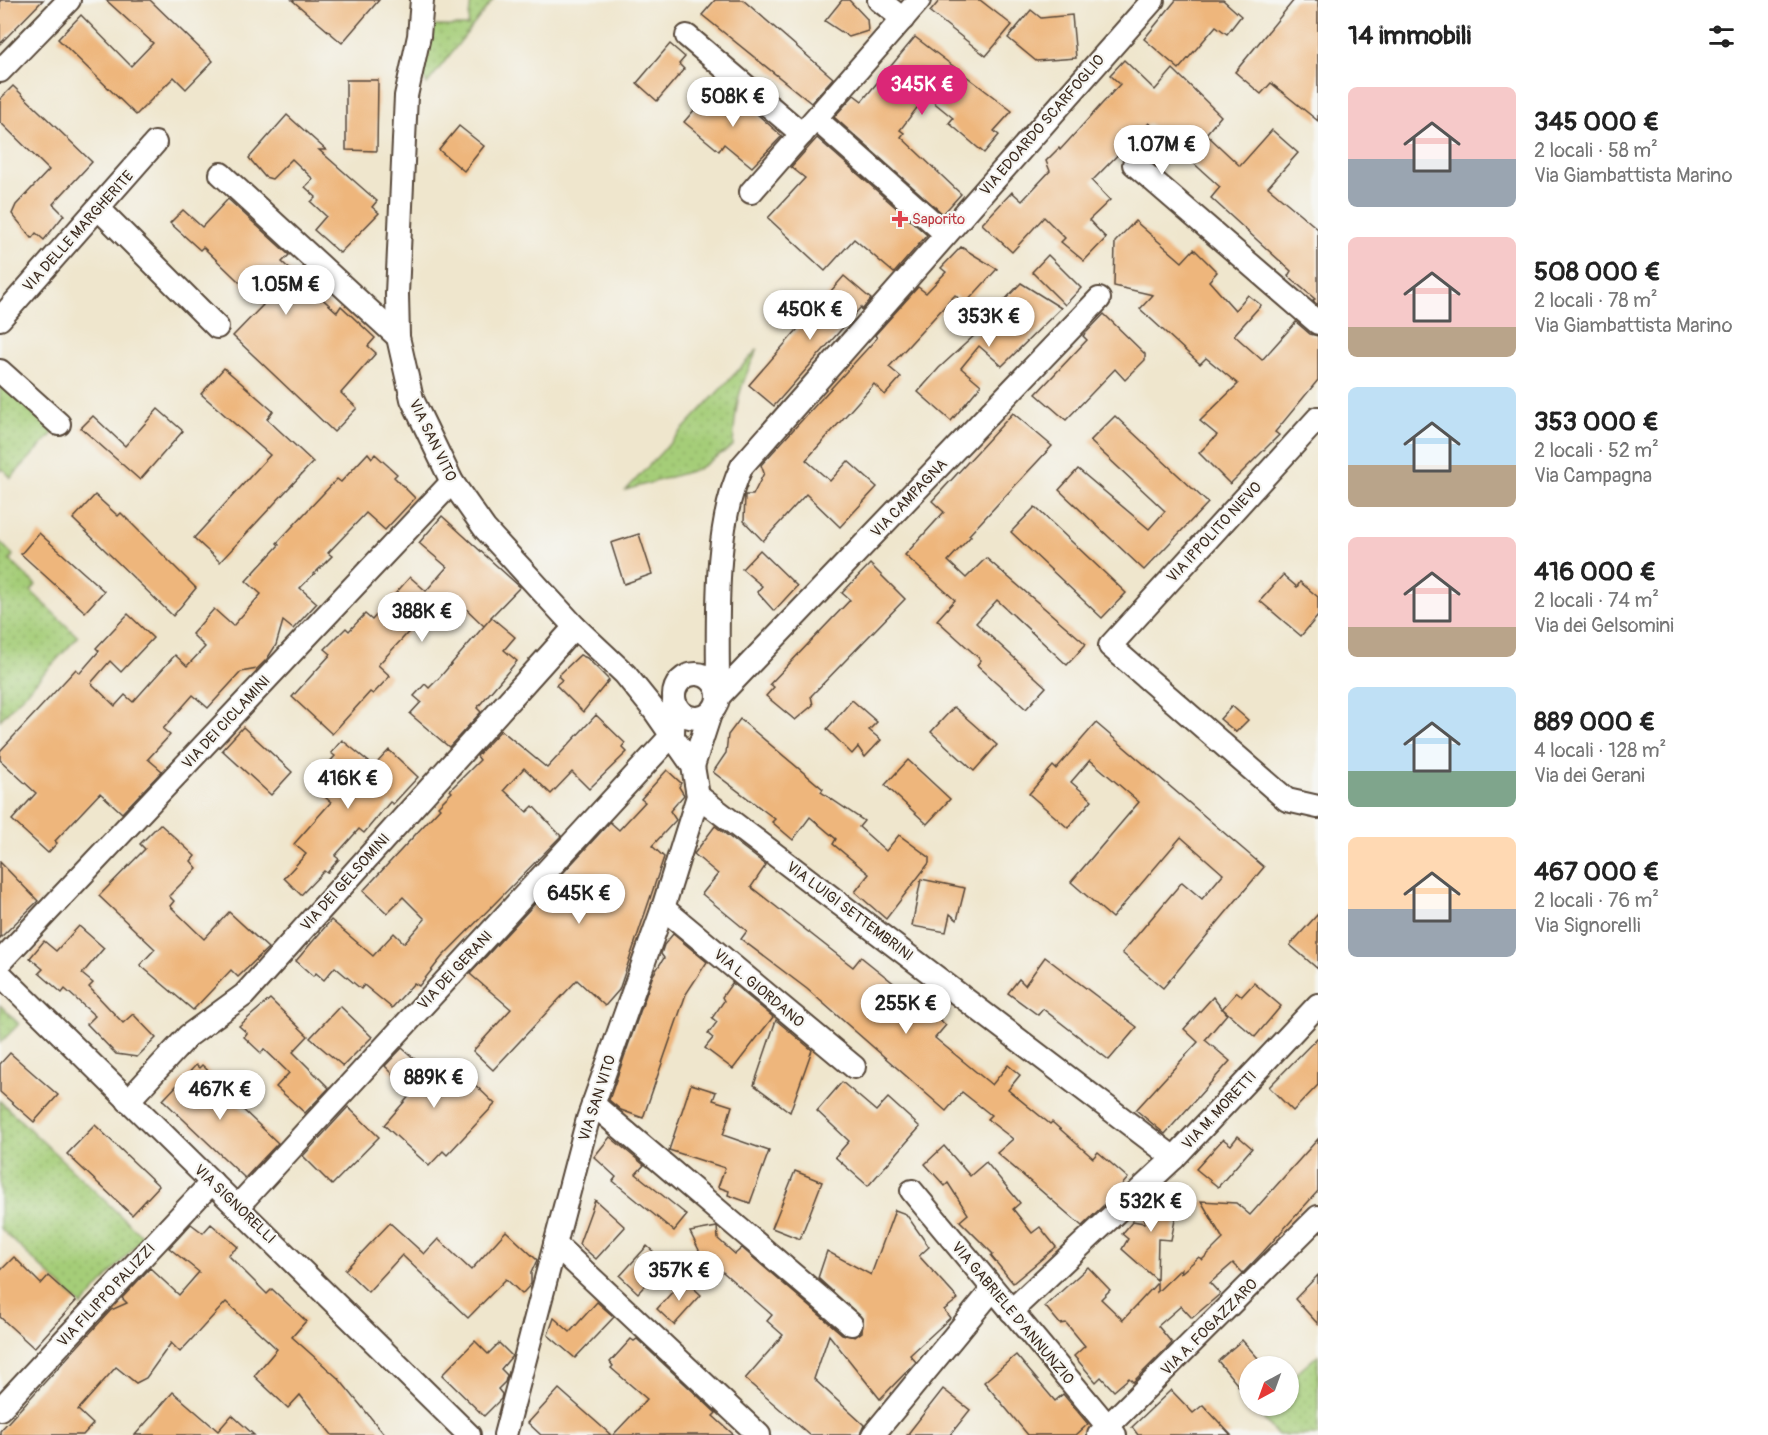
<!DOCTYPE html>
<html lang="it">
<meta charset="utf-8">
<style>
body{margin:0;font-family:Pangolin,sans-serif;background:#f6f6f6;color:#222;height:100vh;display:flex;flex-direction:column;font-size:22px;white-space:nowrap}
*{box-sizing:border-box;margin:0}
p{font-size:20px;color:#767676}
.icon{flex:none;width:33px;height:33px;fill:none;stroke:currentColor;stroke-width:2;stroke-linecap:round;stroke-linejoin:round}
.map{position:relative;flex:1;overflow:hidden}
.details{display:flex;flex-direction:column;background:#fff;width:450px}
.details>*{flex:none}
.needle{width:39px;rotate:221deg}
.buttons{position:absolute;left:1239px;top:1356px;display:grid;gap:12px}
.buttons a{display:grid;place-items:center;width:60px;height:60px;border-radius:50%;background:#fff;box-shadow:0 2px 4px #0004;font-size:30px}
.price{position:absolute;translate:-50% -51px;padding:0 14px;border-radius:21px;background:#fff;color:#222;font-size:20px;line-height:39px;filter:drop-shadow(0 2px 3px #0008)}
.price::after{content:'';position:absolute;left:50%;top:36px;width:18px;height:14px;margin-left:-9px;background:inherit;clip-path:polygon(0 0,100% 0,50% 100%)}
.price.selected{background:#db2777;color:#fff}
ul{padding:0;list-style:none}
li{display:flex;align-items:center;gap:18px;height:150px;padding:0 30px}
li span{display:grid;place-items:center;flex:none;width:168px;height:120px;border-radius:9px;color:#555}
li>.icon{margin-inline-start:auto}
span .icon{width:72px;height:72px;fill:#fffc;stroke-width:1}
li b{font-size:26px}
h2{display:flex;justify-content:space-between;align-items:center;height:72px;padding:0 30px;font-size:26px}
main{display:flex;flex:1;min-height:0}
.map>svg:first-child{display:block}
</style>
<main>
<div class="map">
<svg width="1318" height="1435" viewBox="0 0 1318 1435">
<defs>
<pattern id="green-dots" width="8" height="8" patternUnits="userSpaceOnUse" patternTransform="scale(1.5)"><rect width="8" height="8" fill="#a5cd78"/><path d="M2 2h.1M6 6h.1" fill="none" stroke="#8fb067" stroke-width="1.8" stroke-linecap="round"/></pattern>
</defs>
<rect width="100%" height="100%" fill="#f6f6f2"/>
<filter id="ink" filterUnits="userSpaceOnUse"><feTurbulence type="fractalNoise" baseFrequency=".0167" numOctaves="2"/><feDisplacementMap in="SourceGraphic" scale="12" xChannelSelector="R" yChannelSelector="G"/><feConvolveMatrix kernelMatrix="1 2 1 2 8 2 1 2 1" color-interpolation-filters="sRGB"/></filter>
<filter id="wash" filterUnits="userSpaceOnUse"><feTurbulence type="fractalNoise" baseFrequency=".008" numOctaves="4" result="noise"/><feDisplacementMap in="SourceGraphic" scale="24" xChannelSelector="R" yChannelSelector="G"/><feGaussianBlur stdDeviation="1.35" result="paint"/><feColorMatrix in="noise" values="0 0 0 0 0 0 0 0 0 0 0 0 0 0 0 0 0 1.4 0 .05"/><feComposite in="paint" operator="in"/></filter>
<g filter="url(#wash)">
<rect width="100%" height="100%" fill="#efe6cd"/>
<!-- green -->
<g fill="url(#green-dots)" stroke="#707c4b" stroke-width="1.5">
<path d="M471,0H493L427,84C411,59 420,48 435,26H468Z"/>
<path d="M758,349C739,387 735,404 733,446L698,469L626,490Z"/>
<path d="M0,380L54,432L11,478L3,469L0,471Z"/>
<path d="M0,542L13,555L10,560L36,585L31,591L78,637L0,720Z"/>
<path d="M0,1005L19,1024L0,1043Z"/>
<path d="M0,1101L143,1237L82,1306L0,1228Z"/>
<path d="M1318,1355V1435H1277L1255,1409L1259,1406H1288L1289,1380Z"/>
</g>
<g id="blocks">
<!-- building -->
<g fill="#eeb67c">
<path d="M0,0H43L0,44Z"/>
<path d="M106,0H150L213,61L186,89L174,77L136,115L58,39L81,15L131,66L153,43Z"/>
<path d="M292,0H379L342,43Z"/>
<path d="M715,0H743L833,78L811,103L702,15Z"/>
<path d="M842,0H849L867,19L868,31L849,37L825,21Z"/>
<path d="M940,0H980L1012,25L986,56L930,12Z"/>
<path d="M1176,0H1223L1241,16L1227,34L1216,26L1179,69L1144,39Z"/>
<path d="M1294,0H1318V121L1271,83L1261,94L1235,72Z"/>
<path d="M1031,10L1041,18L1072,15L1076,58L1036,61L1008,38Z"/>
<path d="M915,37L1012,111L994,131L999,135L984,153L949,123L953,118L926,96L900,130L904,133L901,137L961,194L943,214L834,117L854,95L862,101Z"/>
<path d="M670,44L685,57L679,64L684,69L657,101L637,83Z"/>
<path d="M1124,60L1155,90L1173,69L1221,116L1206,134L1240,166L1272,130L1298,153L1268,187L1318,229V305L1313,301L1315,299L1288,276L1291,271L1211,198L1220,187L1149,123L1092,181L1110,200L1089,220L1106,238L1084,261L1061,242L1065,238L1044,217L1012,252L982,224L1012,192L1022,201L1050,171L1046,161L1059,148L1060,150L1120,84L1110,75Z"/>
<path d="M346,80H378L377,151L346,150Z"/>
<path d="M13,86L92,162L53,204L64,215L44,240L36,233L32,238L12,214L16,205L49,170L0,122V99Z"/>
<path d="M713,88L743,114L749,107L782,136L752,167L724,144L719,151L684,122Z"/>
<path d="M287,115L326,150H319L377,201L372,207L379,213L340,253L314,230L326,216L311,202L316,197L305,187L313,179L292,159L272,179L265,177L249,158Z"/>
<path d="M459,126L484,146L464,171L439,150Z"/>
<path d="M817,138L927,235L894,273L854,239L825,271L768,218L805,178L791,167Z"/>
<path d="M228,199L289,255L282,262L337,312L341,306L375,338L368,346L376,353L341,393L357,408L334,432L233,336L263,305L203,247L200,250L170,223L183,210L202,227Z"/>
<path d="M1135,221L1182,262L1194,249L1217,272L1209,281L1235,310L1248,295L1261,305L1234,335L1262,360L1296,322L1310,334L1318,336V380L1275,432L1279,435L1230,484L1199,453L1217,435L1200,421L1238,384L1206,358L1200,364L1140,309L1153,295L1114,286L1115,242Z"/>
<path d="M961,247L997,269L965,304L955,295L889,367L901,377L885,395L874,384L806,460L830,481L848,461L877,487L840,527L806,494L763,541L744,521L745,495H753L764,473L761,465L877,338L875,335L918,287L926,293L946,272L941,268Z"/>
<path d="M1048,255L1081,288L1065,305L1032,272Z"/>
<path d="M844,276L871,299L862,310L861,307L774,406L749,385Z"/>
<path d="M1021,283L1061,308L1002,366L979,346L961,368L981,385L951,421L918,392L939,368L1000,312L997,308Z"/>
<path d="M1104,314L1145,354V360L1125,380L1115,369L1066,420L1036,394L1087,340L1083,336Z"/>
<path d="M224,368L273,411L267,419L313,462L220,562L194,538L270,455L201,394Z"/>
<path d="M158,409L183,431L140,480L81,428L93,416L125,446Z"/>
<path d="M1013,413L1052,446L969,535L971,536L948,561L966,578L986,558L1086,644L1067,665L997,600L976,623L1046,687L1026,709L977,665L981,660L937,620L955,600L905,555L944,512L932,501Z"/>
<path d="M1115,416L1208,503L1144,570L1059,490L1078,469L1149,529L1165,511L1090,441Z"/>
<path d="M368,453L372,458L375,454L397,474L394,477L415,498L385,530L366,513L328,553L332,556L300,588L317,603L293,629L283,621L276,645L267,659L257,669L241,672L208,708L193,695L163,729L170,735L148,759L162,771L122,813L100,793L55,841L57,843L48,853L12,820L36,793L0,760V751L76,669L80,673L99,651L96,648L128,614L153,638L121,672L110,661L91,683L115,706L125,695L133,702L175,655L187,666L205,647L192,634L214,609L233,626L261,594L246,581L279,545L277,543L337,479L341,482Z"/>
<path d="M95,495L118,516L121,513L196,588L173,616L73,519Z"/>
<path d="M1035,507L1126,593L1102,618L1011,532Z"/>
<path d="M442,516L520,587L491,617L515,637L504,650L517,661L477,708L481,712L449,747L410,714L421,702L414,696L425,684L429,688L440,677L491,618L484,626L454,597L425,630L417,623L378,665L390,676L373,694L370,692L332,734L292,697L331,654L325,649L346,628L349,631L365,614L372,620L410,577L426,591L447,567L419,543Z"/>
<path d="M39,533L104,591L85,612L21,554Z"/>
<path d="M639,534L652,574L624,584L611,543Z"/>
<path d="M760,550L797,586L774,611L757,592L762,586L742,569Z"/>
<path d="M870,564L905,599L811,696L813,705L795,720L766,696L774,687L770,684L850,600L842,593Z"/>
<path d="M1283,575L1297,587L1300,582L1318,597V616L1301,636L1260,601Z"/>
<path d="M580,655L587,658L609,680L583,712L556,685L562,680L558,676Z"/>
<path d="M852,700L877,722L869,730L881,740L865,757L858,747L852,754L827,729Z"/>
<path d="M1232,706L1248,720L1236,732L1220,719Z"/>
<path d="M954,707L997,745L974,771L931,732Z"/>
<path d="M596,715L625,743L622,747L627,752L589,789L572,772L551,794L524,768L504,790L527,812L533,806L561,836L442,957L419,986L414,983L392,1008L364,985L361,989L335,967L324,980L316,973L313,976L296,961L331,920L373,956L394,933L404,943L425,919L403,897L387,913L363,891L440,808L438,806L452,792L450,790L480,760L477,756L501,730L547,768Z"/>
<path d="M740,719L823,789L821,792L864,821L859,827L886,851L899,835L929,857V863L886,919L855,892L869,874L833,844L836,839L810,817L793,840L772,822L775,819L713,772L726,753L728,735Z"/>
<path d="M1096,723L1264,867L1163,988L1122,953L1182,882L1202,899L1223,874L1181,837L1112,918L1071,882L1139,802L1090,760L1071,782L1092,800L1068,828L1029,794L1053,766L1056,769Z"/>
<path d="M243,727L292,772L271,795L222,750Z"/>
<path d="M342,740L374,766L389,750L418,777L393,804L390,802L364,833L359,829L335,856L339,859L327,873L324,871L301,895L284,878L306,854L294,844L331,802L326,798L344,779L327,765L335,756L331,753Z"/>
<path d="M908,760L950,799L927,824L885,785Z"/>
<path d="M667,770L681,783L679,787L684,795L670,811L676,820L652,846L664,857L619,990L605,1006L577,980L493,1070L473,1051L511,1009L470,974L610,822L619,830L645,802L641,799Z"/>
<path d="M160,824L195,856L191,861L197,868L169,896L174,901L170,906L204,939L229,912L268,948L238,977L231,970L193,1010L140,965L155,949L99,896L145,849L140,844Z"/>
<path d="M715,826L766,865L751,887L853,967L861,957L946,1025L935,1038L992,1085L1008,1065L1020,1075L1008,1090L1050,1124L1052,1122L1093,1158L1098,1152L1128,1178L1104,1205L1082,1226L997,1153L1013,1139L987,1119L991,1115L962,1092L946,1111L807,989L741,939L747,931L702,894L718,874L694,854Z"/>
<path d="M0,862L38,901L0,938Z"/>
<path d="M921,879L965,888L957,920L950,914L946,932L912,926Z"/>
<path d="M1318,914V969L1290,945Z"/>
<path d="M79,926L104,948L82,974L93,983L89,987L123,1023L133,1014L156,1038L137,1057L116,1054L87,1024L95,1016L65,989L62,993L39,973L43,969L30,958L44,941L56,951Z"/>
<path d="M673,934L707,962L686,994L643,1118L621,1110L609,1100L653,975L664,958L661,954L664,945Z"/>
<path d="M1045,957L1137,1027L1109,1060L1043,1009L1038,1015L1008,993L1019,979L1025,985Z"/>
<path d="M732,983L773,1017L733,1069L705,1048L713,1038L708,1034L717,1022L712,1018L724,1001L722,997Z"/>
<path d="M1254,983L1281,1006L1255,1037L1223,1009L1227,1014L1205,1040L1230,1061L1165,1134L1136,1110L1198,1042L1184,1029L1213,997L1222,1009L1237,992L1242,996Z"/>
<path d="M270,999L308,1036L293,1052L329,1088L305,1113L276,1087L289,1073L264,1049L261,1053L244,1037L247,1033L239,1026Z"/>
<path d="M340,1006L372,1037L343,1066L310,1038Z"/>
<path d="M776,1020L812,1050L790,1112L754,1085Z"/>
<path d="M1318,1037V1085L1293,1111L1269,1087Z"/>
<path d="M402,1048L432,1074L437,1068L460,1089L469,1079L495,1104L447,1155L443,1151L429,1166L384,1125L412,1093L385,1066Z"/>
<path d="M10,1053L58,1095L34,1122L0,1092V1064Z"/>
<path d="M196,1065L199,1068L202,1065L215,1077L211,1081L231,1108L236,1103L278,1143L245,1178L163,1100Z"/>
<path d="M842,1082L876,1111L888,1098L920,1127L868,1186L835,1157L849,1141L817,1111Z"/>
<path d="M691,1084L716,1092L713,1100L732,1106L723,1135L769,1151L750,1203L728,1195L729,1191L718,1187L725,1168L669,1150Z"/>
<path d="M348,1107L379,1137L332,1185L303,1156Z"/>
<path d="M95,1125L159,1186L132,1215L67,1154Z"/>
<path d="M1238,1136L1252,1148L1218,1187L1196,1169L1223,1139L1231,1145Z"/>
<path d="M610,1137L644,1165L636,1174L687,1215L674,1231L613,1181L616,1177L594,1157Z"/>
<path d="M1318,1139V1191L1263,1252L1243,1273L1233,1263L1210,1283L1220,1294L1192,1318L1181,1306L1158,1326L1172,1343L1133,1382L1129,1378L1114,1391L1101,1377L1096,1382L1074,1356L1085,1346L1066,1323L1060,1324L1045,1306L1088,1267L1110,1290L1101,1299L1123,1320L1157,1283V1292L1182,1268L1181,1273L1199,1257L1202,1260L1223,1239L1201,1201L1236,1203L1250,1215Z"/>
<path d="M944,1146L970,1176L986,1162L1020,1203L1013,1209L1032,1233L1040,1227L1056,1247L1013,1283L991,1256L993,1254L960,1221L968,1214L948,1183L945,1186L925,1164Z"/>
<path d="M795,1171L822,1182L800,1239L772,1228Z"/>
<path d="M1151,1199L1179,1200L1171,1240L1158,1239L1157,1280L1122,1249L1128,1239L1122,1234L1133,1221L1144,1223L1146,1203Z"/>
<path d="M595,1200L625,1227L596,1259L579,1244Z"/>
<path d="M895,1210L906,1214L929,1247L919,1256L958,1299L944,1310L950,1318L910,1355L916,1362L880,1399L829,1335L814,1379L864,1425L860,1435H810L745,1379L783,1335L767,1321L772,1315L700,1252L690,1232L717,1227L718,1239L735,1254L742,1248L842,1334L855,1337L862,1332L863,1319L818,1278L827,1251L871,1275Z"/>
<path d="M390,1223L424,1254L438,1239L471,1270L506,1231L537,1260L531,1273V1284L522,1294L506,1279L468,1318L402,1255L368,1292L345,1270Z"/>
<path d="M191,1224L203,1233L211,1224L238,1247L228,1255L267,1294L272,1289L306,1321L292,1337L339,1379L385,1435H332L300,1395L288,1408L254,1376L277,1349L226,1302L180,1352L171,1343L146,1378L136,1383L116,1367L78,1410L93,1424L83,1435H0V1431L111,1310L127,1303L122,1298L150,1268L179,1295L199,1272L169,1248Z"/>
<path d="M647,1246L666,1263L638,1293L620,1276Z"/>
<path d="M14,1257L41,1284L48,1276L76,1301L34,1348L0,1317V1271Z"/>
<path d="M1318,1275V1324L1295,1299Z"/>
<path d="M684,1279L701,1295L674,1325L657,1309Z"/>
<path d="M597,1302L614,1317L575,1358L548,1335L554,1318L570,1332Z"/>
<path d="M631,1339L634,1341L637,1339L716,1413L713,1416L734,1435H613L647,1399L611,1368L613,1366L610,1362Z"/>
<path d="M1242,1340L1265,1366H1250V1400L1218,1361Z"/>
<path d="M475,1341L488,1354L499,1343L512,1356L501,1369L507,1375L505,1382L498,1389L502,1394L501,1399L484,1416L442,1375Z"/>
<path d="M1016,1355L1055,1401L1063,1394L1088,1424L1076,1435H1028L984,1382Z"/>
<path d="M559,1389L611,1435H541L528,1423Z"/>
<path d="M943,1389L970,1410L950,1435H907Z"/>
<path d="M1171,1390L1193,1413L1203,1405L1231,1435H1138L1132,1427Z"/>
<path d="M173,1392L218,1431L232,1415L254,1435H135Z"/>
</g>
</g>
</g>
<g filter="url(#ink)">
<use href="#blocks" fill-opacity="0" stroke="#564638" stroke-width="1.5"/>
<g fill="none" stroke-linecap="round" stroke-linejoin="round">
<defs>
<g id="minor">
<path d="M422,0L419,36L406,96L397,294L398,337L412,399L452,482L485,529L575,627L625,674L654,710L693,766L698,796L663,908L588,1119L505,1435"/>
<path d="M879,0L903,19"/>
<path d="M687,36L802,134"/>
<path d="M0,71L69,0"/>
<path d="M816,119L946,234"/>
<path d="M1134,164L1318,323"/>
<path d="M221,174L398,337"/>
<path d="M751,192L919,0"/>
<path d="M98,208L217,327"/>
<path d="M0,319L155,143"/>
<path d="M0,371L59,424"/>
<path d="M1318,418L1110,646L1287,800L1318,807"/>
<circle cx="696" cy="696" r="22"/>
<path d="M718,689C718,623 713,525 742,466L1153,0"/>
<path d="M719,696L1099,299"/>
<path d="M693,766L710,714"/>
<path d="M698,796L1174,1158"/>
<path d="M663,908L854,1067"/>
<path d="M0,962L452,482"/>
<path d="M0,974L469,1435"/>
<path d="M128,1101L188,1036L244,995L575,627"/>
<path d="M593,1104L851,1324"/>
<path d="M912,1191L1115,1435"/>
<path d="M237,1207L673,734L674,701"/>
<path d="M555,1244L759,1435"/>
<path d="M1011,1311L1174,1158L1318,1005"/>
<path d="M0,1409L212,1182"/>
<path d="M873,1435L993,1289"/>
<path d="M1099,1435L1318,1217"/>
</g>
</defs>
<!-- minor casing -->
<use href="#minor" stroke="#564638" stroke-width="26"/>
<!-- minor -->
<use href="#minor" stroke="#fff" stroke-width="22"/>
</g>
</g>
<!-- markers -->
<path fill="#e0444e" stroke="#f6f6f2" stroke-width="2" d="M897 210h6v6h6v6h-6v6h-6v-6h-6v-6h6z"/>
<g text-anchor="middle" stroke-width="4.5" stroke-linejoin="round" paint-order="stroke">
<!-- street labels -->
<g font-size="15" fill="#3b2a1e" stroke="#f6f6f2">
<text transform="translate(1042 125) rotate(-49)" y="5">VIA EDOARDO SCARFOGLIO</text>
<text transform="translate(78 231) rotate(-48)" y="5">VIA DELLE MARGHERITE</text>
<text transform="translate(433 440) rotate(64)" y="5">VIA SAN VITO</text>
<text transform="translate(909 498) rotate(-46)" y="5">VIA CAMPAGNA</text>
<text transform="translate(1214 532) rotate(-47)" y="5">VIA IPPOLITO NIEVO</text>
<text transform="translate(226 722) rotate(-47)" y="5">VIA DEI CICLAMINI</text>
<text transform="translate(345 882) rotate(-48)" y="5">VIA DEI GELSOMINI</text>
<text transform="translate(850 911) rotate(37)" y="5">VIA LUIGI SETTEMBRINI</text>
<text transform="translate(455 970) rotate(-47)" y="5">VIA DEI GERANI</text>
<text transform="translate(759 988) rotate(40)" y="5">VIA L. GIORDANO</text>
<text transform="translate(597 1098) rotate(-72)" y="5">VIA SAN VITO</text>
<text transform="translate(1219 1110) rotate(-47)" y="5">VIA M. MORETTI</text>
<text transform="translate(235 1204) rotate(44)" y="5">VIA SIGNORELLI</text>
<text transform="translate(106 1295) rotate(-47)" y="5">VIA FILIPPO PALIZZI</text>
<text transform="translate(1013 1313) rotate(50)" y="5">VIA GABRIELE D'ANNUNZIO</text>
<text transform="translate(1209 1327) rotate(-45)" y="5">VIA A. FOGAZZARO</text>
</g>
<!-- health labels -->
<g font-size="15" fill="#be3a42" stroke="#f6f6f2" text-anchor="start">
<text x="912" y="224">Saporito</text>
</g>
</g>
</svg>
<div class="buttons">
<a><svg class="needle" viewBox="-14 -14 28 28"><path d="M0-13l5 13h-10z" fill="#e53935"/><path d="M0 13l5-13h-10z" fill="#767676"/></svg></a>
</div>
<b class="price selected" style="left:922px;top:116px">345K €</b>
<b class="price" style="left:733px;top:128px">508K €</b>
<b class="price" style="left:1162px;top:176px">1.07M €</b>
<b class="price" style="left:286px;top:316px">1.05M €</b>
<b class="price" style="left:810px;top:341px">450K €</b>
<b class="price" style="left:989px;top:348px">353K €</b>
<b class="price" style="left:422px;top:643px">388K €</b>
<b class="price" style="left:348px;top:810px">416K €</b>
<b class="price" style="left:579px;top:925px">645K €</b>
<b class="price" style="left:906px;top:1035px">255K €</b>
<b class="price" style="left:434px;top:1109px">889K €</b>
<b class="price" style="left:220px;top:1121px">467K €</b>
<b class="price" style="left:1151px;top:1233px">532K €</b>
<b class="price" style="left:679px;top:1302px">357K €</b>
</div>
<section class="details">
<h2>14 immobili<svg class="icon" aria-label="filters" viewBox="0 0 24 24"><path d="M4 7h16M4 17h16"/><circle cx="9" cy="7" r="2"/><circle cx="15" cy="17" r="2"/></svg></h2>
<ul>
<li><span style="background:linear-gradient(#f6c9c9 60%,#9aa5b1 0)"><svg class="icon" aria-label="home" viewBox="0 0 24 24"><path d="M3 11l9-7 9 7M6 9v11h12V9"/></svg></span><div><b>345 000 €</b><p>2 locali · 58 m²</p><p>Via Giambattista Marino</p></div></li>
<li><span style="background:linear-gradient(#f6c9c9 75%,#b9a48a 0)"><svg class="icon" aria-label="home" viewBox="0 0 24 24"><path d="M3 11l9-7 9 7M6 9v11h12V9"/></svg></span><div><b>508 000 €</b><p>2 locali · 78 m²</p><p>Via Giambattista Marino</p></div></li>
<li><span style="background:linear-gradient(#bfe0f5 65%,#b9a48a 0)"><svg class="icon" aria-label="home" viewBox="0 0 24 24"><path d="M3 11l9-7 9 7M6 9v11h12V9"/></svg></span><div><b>353 000 €</b><p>2 locali · 52 m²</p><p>Via Campagna</p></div></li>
<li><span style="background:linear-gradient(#f6c9c9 75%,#b9a48a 0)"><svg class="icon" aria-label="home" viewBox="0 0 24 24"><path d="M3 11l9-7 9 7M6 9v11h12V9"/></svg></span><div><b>416 000 €</b><p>2 locali · 74 m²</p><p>Via dei Gelsomini</p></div></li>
<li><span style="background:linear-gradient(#bfe0f5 70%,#7fa58c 0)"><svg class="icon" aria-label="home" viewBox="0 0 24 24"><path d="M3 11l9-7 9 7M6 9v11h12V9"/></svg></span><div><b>889 000 €</b><p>4 locali · 128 m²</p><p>Via dei Gerani</p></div></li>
<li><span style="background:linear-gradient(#ffd9b3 60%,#9aa5b1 0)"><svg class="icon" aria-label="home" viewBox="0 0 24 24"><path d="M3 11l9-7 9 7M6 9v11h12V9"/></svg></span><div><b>467 000 €</b><p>2 locali · 76 m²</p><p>Via Signorelli</p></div></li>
</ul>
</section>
</main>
